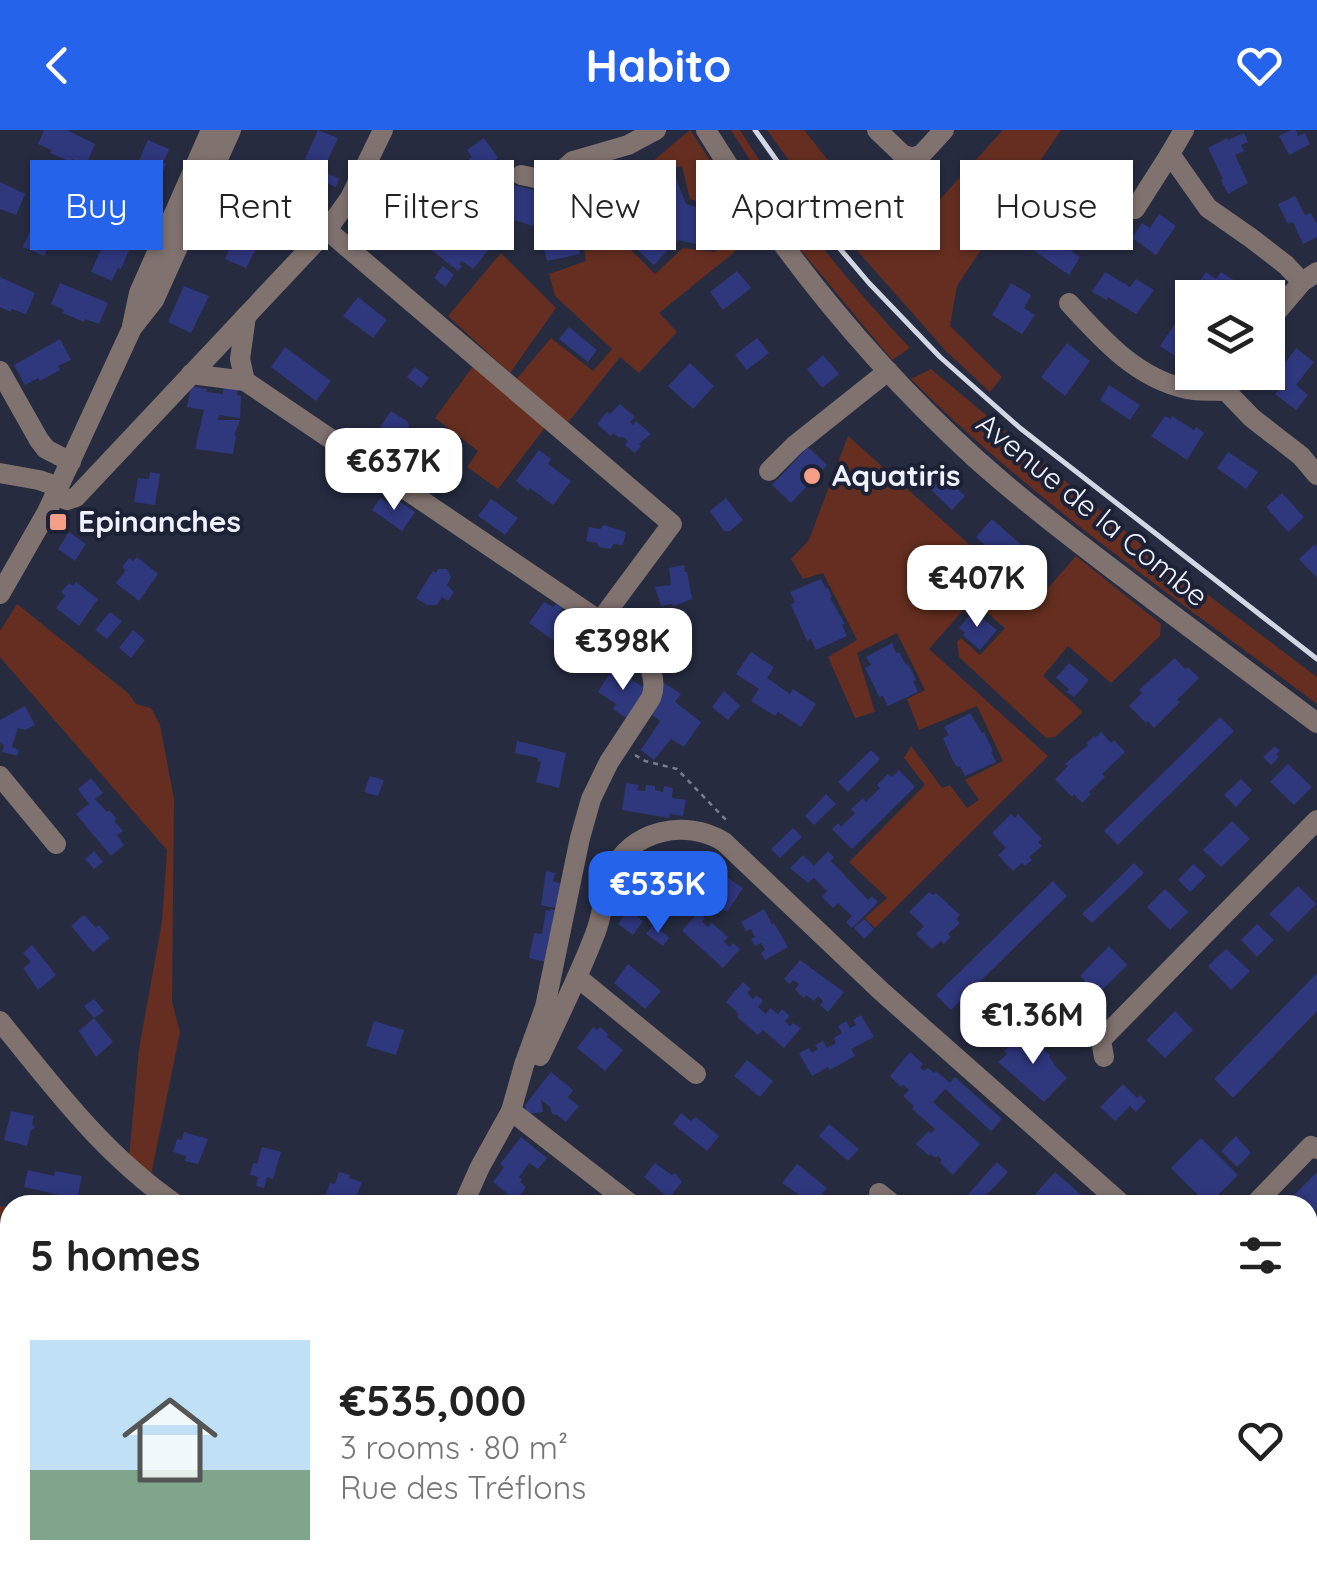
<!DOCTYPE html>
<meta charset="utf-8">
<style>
body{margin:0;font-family:Quicksand,sans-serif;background:#f6f6f6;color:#222;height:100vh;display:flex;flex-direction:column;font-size:38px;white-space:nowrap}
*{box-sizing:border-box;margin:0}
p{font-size:32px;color:#767676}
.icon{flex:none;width:55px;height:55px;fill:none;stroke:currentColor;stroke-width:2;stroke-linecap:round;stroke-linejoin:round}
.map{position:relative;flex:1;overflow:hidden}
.details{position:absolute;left:0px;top:1065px;width:1318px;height:392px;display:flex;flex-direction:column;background:#fff;border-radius:30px 30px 0 0;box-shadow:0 2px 8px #0004}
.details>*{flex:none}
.banner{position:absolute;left:30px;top:30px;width:1258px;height:90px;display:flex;gap:20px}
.buttons{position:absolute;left:1175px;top:150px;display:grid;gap:20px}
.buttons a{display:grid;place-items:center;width:110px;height:110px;border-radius:0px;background:#fff;box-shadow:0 2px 8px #0004;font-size:50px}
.price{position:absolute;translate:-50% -85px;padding:0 22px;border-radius:20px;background:#fff;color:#222;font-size:32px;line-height:65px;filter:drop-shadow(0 2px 5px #0008)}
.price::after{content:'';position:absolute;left:50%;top:60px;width:30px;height:22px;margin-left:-15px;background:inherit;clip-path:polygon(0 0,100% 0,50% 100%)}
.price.active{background:#2563eb;color:#fff}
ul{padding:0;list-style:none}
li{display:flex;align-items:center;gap:30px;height:250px;padding:0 30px}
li+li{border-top:2px solid #e0e0e0}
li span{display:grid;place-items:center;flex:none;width:280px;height:200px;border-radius:0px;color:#555}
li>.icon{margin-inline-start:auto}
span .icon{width:120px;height:120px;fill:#fffc;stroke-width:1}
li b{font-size:42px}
h2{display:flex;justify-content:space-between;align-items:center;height:120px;padding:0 30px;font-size:42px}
.pill{padding:0 35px;border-radius:0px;background:#fff;box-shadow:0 2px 8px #0004;font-size:35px;line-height:90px}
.pill.active{background:#2563eb;color:#fff}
header{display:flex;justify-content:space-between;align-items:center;height:130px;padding:0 30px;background:#2563eb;color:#fff;font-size:45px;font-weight:700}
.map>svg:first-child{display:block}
</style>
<header><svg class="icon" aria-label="back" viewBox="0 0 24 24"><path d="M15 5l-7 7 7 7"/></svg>Habito<svg class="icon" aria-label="heart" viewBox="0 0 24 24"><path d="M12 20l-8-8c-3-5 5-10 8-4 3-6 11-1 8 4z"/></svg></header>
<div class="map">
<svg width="1317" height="1456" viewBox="0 0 1317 1456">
<rect width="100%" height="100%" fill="#262b40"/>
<!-- green -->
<g fill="#652e20">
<path d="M690,0L758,103L659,183L677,202L639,243L620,227L566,295L514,252L551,208L593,241L612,219L555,166L549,144L586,131L580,90L602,60L588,46L623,37L640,90L624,113L655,144L683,118L715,122L727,81L690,69L682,36L656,41L654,30Z"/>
<path d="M731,0H740C788,78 847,152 910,218L892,230L800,119L808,104L769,60Z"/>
<path d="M767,0H804L886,103L923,88L1003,0H1061L957,156L950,196L1002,247L990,262L946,221L838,99Z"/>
<path d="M501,123L556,178L510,243L448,186Z"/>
<path d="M474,235L546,296L498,359L467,337L478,321L435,288Z"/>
<path d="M931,239L1143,416L1317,547V574C1179,470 1033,372 911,249Z"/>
<path d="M848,306L1035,473L1076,426L1161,494L1160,506L1111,553L1068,516L1043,546L1083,582L1055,607L1046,608L959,527L957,512L961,508L980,525L1005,498L972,470L929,519L1048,626L875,798L865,788L887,768L849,732L925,655L904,628L911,616L942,658L950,655L967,678L979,670L965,650L1003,631L977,576L919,600L907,569L925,560L897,503L857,523L875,582L855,588L828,527L857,510L823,443L803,449L791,429L809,410Z"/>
<path d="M17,474L128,563L136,574L151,578L160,595L174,669L172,872L180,902L151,1045L129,1028L139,919L162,792L167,720L0,527V501Z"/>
<path d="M0,1076L10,1078V1301L0,1311Z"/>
<path d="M10,1312V1448H152L158,1456H0V1321Z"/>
<path d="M315,1448H426L424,1456H307Z"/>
</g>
<!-- building -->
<g fill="#2f377d">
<path d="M44,0H67L95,14L86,35L72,29L71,32L50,23L51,20L38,14Z"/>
<path d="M318,0L338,8L324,38L305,29Z"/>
<path d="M1291,0H1296L1298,6L1305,3L1310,14L1289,25L1279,6Z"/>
<path d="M1244,3L1248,12L1241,15L1244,21L1235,25L1248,53L1228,64L1221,50L1223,49L1208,18L1227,8L1228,10Z"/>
<path d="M484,8L498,28L479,43L469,29L472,27L467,20Z"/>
<path d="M148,10L169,19L163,33L166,34L157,55L154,54L148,67L127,58Z"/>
<path d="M242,30L263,40L249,70L228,61Z"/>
<path d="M571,38L595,60L573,87L580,124L547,131L539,98L505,87L513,55L548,64Z"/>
<path d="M321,40L339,49L336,57L318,49Z"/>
<path d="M674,43L686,74L722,86L714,118L678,110L654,135L629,112L654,85L643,53Z"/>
<path d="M0,52L25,64L16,85L0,79Z"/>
<path d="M1080,53L1108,71L1096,89L1068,72Z"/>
<path d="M421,57L429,65L428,85L402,111L393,105L395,103L369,87L381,65L406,80Z"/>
<path d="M1295,66L1305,85L1311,83L1317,94V107L1303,114L1293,92L1288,94L1278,74Z"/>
<path d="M44,69L65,78L59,92L62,93L53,114L50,113L44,126L23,117Z"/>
<path d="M1159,84L1176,96L1156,125L1132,108L1142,93L1150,98Z"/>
<path d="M434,89L451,103L456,98L474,113L476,110L489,119L473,139L462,131L459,134L462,136L458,141L415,107Z"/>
<path d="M112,94L133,103L127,117L130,118L121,139L118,138L112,151L91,142Z"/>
<path d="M1038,96L1080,127L1069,145L1026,115Z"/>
<path d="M242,99L262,108L246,138L225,129L230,117L233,118Z"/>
<path d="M443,136L454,145L445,157L434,148Z"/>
<path d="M737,141L751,158L723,180L710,162Z"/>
<path d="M1105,142L1130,157L1136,149L1154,160L1136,184L1108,167L1107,170L1092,162Z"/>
<path d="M1206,142L1216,149L1221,142L1246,158L1240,168H1216L1196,156Z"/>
<path d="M0,147L35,163L26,184L12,179L11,182L0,177Z"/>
<path d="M60,153L108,173L99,194L85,189L84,192L63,183L64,180L51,174Z"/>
<path d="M1011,153L1031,165L1024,178L1035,185L1022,204L992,185Z"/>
<path d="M184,156L209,166L191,203L168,192Z"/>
<path d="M358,167L387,190L373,208L343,186Z"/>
<path d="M1185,179L1192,184V226L1187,234L1160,216Z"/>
<path d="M569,197L597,220L588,232L559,209Z"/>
<path d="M757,208L769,223L747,240L735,225Z"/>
<path d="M60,209L71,230L58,236L60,240L40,251L38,248L25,255L14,235Z"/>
<path d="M1067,213L1090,231L1065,266L1041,247Z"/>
<path d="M285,217L331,251L316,271L271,237Z"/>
<path d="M1296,218L1314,232L1296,255L1308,265L1296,280L1275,264L1281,257L1275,252L1285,239L1282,237Z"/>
<path d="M823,225L839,244L822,258L807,239Z"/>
<path d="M690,233L714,256L693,279L668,256Z"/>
<path d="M415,237L429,248L421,258L407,247Z"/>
<path d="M224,255L238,256L237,265L241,266L240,288L219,285L218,290H240L234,305L236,306L233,324L195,319L204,280L187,277L191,256L207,259L206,262L223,264Z"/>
<path d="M1109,255L1140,275L1130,290L1100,270Z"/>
<path d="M620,274L635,287L630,292L633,295L636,291L651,304L639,314L641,316L635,323L625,315L628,311L623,307H618L613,303L611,306L597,294L607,282L610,284Z"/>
<path d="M391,281L408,292L412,314L402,331L385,320L390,312L389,302L380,297Z"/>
<path d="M1165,286L1171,289L1172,286L1194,300L1196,297L1204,303L1187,330L1151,306Z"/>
<path d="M808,317L827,335L791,373L772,355Z"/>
<path d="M539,320L551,329L548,334L571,351L553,375L530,358L528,361L516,351Z"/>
<path d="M1228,322L1258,342L1246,359L1217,338Z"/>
<path d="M150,342L160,344L155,375L134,372L138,348L149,349Z"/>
<path d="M943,345L965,366L952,380L930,359Z"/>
<path d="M1282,363L1304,387L1288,402L1266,377Z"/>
<path d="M380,368L393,376L397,370L415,382L402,401L372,380Z"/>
<path d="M726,368L743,390L730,401H724L710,381Z"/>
<path d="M491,369L518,388L505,405L478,386Z"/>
<path d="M992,389L1042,433L1026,451L976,407Z"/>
<path d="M604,395L626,402L623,415L614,414L610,419L599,417L597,413L586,411L589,397L600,399Z"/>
<path d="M69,402L86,414L75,431L58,419Z"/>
<path d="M1315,414L1317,417V448L1299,429Z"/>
<path d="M137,427L158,444L139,471L116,453L126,440L122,437L129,428L133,431Z"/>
<path d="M684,435L685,442H687L692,469L674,476L671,474L661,476L655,457L671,455L669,438Z"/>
<path d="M438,439H447L451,447L447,455L454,462L448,471L442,467L437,475H427L416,468L433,441L436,443Z"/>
<path d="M821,449L826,459L828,458L832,467L830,468L845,494L842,495L847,506L816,520L811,509L807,511L791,475L795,472L790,462Z"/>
<path d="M76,452L98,469L79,496L56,478L65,466L61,462L69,453L73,456Z"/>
<path d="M544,472L553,477L556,474L563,478L560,482L568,487L553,510L529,493Z"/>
<path d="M973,481L997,500L980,520L963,505L965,503L959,498Z"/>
<path d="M110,482L122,491L107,509L95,500Z"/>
<path d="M133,500L145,510L131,528L119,518Z"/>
<path d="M892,513L896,523L899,522L906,535L908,534L916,550L913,551L918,562L888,576L883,566L879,567L876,560L865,538L871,535L866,527Z"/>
<path d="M751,522L774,537L767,548L790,564L793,559L816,574L801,597L778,582L775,586L751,571L759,559L736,544Z"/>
<path d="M1175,528L1185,539L1188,537L1199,548L1177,570L1180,572L1154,598L1148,591L1146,593L1129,576L1142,563L1139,560Z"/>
<path d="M1069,533L1089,550L1074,567L1067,562L1069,559L1056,548Z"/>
<path d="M613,538L648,560L629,590L613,579L616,574L598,562Z"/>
<path d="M664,553L681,564L675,572L701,592L684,617L671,609L654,630L641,620L660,591L650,583Z"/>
<path d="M724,561L740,576L728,590L712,577Z"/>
<path d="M25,576L35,595L25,600L18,598L12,617L19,620L17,626L2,622L4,615L0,613V590Z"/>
<path d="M970,583L982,603L984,602L993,621L991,622L996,632L965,646L960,636L957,637L953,631L943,608L949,605L944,597Z"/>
<path d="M1220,587L1234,601L1118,715L1104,701Z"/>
<path d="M1101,602L1111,613L1114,610L1125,622L1102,644L1105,647L1089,662L1091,664L1082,673L1074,664L1072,667L1055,649L1068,636L1065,634L1088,615L1087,613L1094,606L1095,608Z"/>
<path d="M517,611L566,623L559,658L536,652L541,632L538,631V628L515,623Z"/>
<path d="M1275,616L1280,621L1276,624L1279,627L1271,635L1263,627Z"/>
<path d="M871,620L880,629L848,662L838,652Z"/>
<path d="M1288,634L1312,657L1294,675L1270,652Z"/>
<path d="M899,640L915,657L852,719L832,699L838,693L841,697L855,683L851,679L863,668L866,672L880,658L877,655L888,644L892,647Z"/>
<path d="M370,646L384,650L378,666L364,662Z"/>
<path d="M91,648L103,663L95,669L107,682L109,680L117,689L114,691L123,701L117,705L124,715L111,726L76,684L89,674L78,659Z"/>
<path d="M1241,649L1252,660L1236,677L1224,665Z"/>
<path d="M626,653L639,655L637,660L645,661L646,655L655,656V660L663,662L664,656L673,658L672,668L686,670L683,686L670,684L669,688L622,680Z"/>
<path d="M826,664L836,674L814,695L805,686Z"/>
<path d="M1011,684L1015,688L1018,684L1042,709L1038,712L1042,716L1029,727L1032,730L1025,736L1022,733L1013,741L998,725L1006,718L992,703Z"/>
<path d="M1232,691L1250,709L1221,737L1203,720Z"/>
<path d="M793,698L802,707L780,728L771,719Z"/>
<path d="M94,721L103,732L94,739L85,729Z"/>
<path d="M828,721L834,727L831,731L868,770L872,766L878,772L852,798L846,792L852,786L838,773L833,778L822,767L827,761L814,748L808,753L790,738L803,725L814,736Z"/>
<path d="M679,722L712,740L710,743L717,748L721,743L743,758L727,782L719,777L722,772L715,768L712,772L704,766L703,769L693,762L697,757L690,753L685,760L677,753L680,749L675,745L672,748L664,743Z"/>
<path d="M1134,733L1144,743L1092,793L1082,784Z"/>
<path d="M1193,734L1206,746L1190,762L1178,750Z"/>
<path d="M546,741L555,743L553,751L563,754L558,779L541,775Z"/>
<path d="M1053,751L1067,766L951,880L936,865Z"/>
<path d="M1298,756L1316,774L1288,802L1269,784Z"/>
<path d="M1165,759L1188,782L1170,800L1147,777Z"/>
<path d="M929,762L933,765L936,763L960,785L956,789L960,793L948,804L951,807L944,814L941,811L932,819L916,804L924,796L909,782Z"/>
<path d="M550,779L556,780L546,832L529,828L534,803L542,804L546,780L550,781Z"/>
<path d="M764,779L772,794L774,793L788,817L765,830L761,823L765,820L761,813L755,816L751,809L755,807L751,799L746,801L741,792Z"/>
<path d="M628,780L643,791L633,805L618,794Z"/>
<path d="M698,782L705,788L702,792L708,797L712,793L728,807L724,812L730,817L733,813L740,819L723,838L682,801Z"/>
<path d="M84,785L96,798L99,795L110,808L93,822L71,796Z"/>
<path d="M864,789L874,799L864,809L854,798Z"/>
<path d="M1257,794L1274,810L1257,827L1241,810Z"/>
<path d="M652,796L667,805L669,808L663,816L646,804Z"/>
<path d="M32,815L56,845L38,860L23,838L31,832L23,823Z"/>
<path d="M1109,816L1127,835L1098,864L1080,846Z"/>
<path d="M1226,819L1250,841L1231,860L1208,836Z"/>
<path d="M800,830L844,862L828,882L820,875L823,871L818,866L814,871L806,865L804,868L795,860L799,854L793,850L790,854L784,849Z"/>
<path d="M628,834L661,861L645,879L614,853Z"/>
<path d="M1317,843V881L1233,968L1214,949Z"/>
<path d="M743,852L751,859L747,863L753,869L756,865L763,871L758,877L766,884L770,878L778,884L782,879L790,886L785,891L790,896L793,893L801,898L784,918L763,900L758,905L737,887L739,884L726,872Z"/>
<path d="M94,869L104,881L94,888L84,876Z"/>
<path d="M1175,881L1193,900L1165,928L1146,910Z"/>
<path d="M861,885L874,907L851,919L855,926L830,940L828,937L812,946L799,923L809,918L812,923L818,919L815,915L823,911L827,918L836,913L834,908L842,903L838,896L846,891L850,898L856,895L853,890Z"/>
<path d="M94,888L113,912L96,927L79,901Z"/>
<path d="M374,891L404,900L396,925L366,916Z"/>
<path d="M593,897L597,900L600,897L608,904L607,907L623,920L605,941L577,918Z"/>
<path d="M1026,902L1050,925L1049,927L1054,933L1053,934L1067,948L1044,972L998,932L1007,924L1004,921Z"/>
<path d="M910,922L923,934L920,937L924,941L928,938L934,943L936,941L950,953L955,947L1002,989L991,1001L945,959L933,972L980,1014L953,1045L940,1033L942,1030L938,1026L936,1028L930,1024L929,1026L916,1014L929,1001L931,1003L935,999L912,979L914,976L903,966L909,960L903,955L901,957L890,946Z"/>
<path d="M747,930L773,951L760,967L734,946Z"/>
<path d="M551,942L573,960L568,967L579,976L566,992L557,985L552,984L550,977L541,970L543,982L526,984L525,975Z"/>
<path d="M1123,954L1137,968L1140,965L1146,971L1136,982L1130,976L1115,991L1100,977Z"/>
<path d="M11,981L34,986L32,994L35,998L31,1000L27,1016L4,1010Z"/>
<path d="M681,983L691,991L696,987L719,1006L707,1021L673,994Z"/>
<path d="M829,994L859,1019L848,1031L819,1006Z"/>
<path d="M184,1002L208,1009L198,1034L185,1031L186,1026L173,1022L177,1009L182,1010Z"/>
<path d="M1236,1006L1251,1023L1237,1037L1221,1021Z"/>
<path d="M521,1007L547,1028L538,1039L529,1033L519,1047L522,1049L520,1052L526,1057L516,1071L493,1052L504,1037L500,1034Z"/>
<path d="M1201,1008L1238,1045L1208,1075L1171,1038Z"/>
<path d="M262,1017L281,1022L273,1049L267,1047L264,1058L256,1056L258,1047L250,1045L253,1033L257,1034Z"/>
<path d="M997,1032L1008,1042L977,1075H969L963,1070Z"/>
<path d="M655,1033L672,1045L675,1043L682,1052L669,1068L644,1047Z"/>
<path d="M797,1034L827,1058L813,1075L782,1053Z"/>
<path d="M28,1040L54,1046L55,1041L82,1046L77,1069L24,1057Z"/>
<path d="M339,1042L350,1045L349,1048L362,1052L353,1075H329L331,1067L326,1065L330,1053L335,1054Z"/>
<path d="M1055,1042L1093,1075H1037L1031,1069Z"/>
<path d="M1317,1042V1080L1308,1089V1075H1284Z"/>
<path d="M966,1448H980L986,1454L961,1456L959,1454Z"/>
</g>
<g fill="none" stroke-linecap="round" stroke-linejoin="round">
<!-- path -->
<g stroke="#7a7e90" stroke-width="2.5" stroke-dasharray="5 5" stroke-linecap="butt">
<path d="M635,625L645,631L677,639L727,691"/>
<path d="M0,1327L10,1318"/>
</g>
<!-- minor -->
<g stroke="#80726f" stroke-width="20">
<path d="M706,0C780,121 871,233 975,328C1032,379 1093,424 1153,470C1208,511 1262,552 1317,593"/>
<path d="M877,0L902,24L912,28L922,24L944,0"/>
<path d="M1170,24L1184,0"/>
<path d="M521,45L550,51L573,31L628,15L656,0"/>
<path d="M1135,79L1170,24L1208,78L1251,108L1286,135L1302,152"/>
<path d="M327,100L672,394L600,491"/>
<path d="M1069,173C1102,209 1136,248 1187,259C1200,262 1214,260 1226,261L1252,288L1301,326L1317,345"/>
<path d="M1268,192L1302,152L1317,142"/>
<path d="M132,196L139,163L211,0"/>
<path d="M0,241L39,310L46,319L71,332"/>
<path d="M191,244L245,251L600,491C624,509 664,533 651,568L609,632L591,669L580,708L545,877L524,935L511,981L480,1037L463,1075"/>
<path d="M245,251L240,229L246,186"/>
<path d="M769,341L795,315L888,241"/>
<path d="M0,343L39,350L59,357"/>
<path d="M55,365L67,370L76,367L327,100L350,68L383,0"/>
<path d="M0,464L47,382L132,198L154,170L231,0"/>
<path d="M0,646L56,714"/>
<path d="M577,847L696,944"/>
<path d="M0,891C54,958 105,1026 177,1075"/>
<path d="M540,926C559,886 579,846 595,804C603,785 603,763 611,744C629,700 686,688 724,712L881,861L1123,1075"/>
<path d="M1104,927L1101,910L1317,690"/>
<path d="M511,981L632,1075"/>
<path d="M879,1063L894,1075"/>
<path d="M1254,1075L1311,1016L1317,1019"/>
<path d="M1308,1236L1317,1242"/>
<path d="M1308,1402L1317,1355"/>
<path d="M847,1448L858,1456"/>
<path d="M58,1456L65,1448"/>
<path d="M454,1456L460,1449L486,1456"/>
<path d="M578,1456L588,1448"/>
<path d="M999,1456L1006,1449"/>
<path d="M1088,1456L1097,1448"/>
<path d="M1297,1456L1298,1448"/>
</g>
<!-- rail -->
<path stroke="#d3d7e4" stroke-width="5" d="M755,0L835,113L869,153L940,227L1020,298L1317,529"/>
</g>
<!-- markers -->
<g fill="#f49e88" stroke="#1d2135" stroke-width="4">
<circle cx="812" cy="346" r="10"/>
<rect x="48" y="382" width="20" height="20" rx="5"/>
</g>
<g text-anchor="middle" stroke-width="8" stroke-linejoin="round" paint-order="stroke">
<!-- poi labels -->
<g font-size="30" font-weight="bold" fill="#eef1fd" stroke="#1d2135" text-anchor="start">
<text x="832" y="356">Aquatiris</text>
<text x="78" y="402">Epinanches</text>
</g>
<!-- street labels -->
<g font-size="30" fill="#eef1fd" stroke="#1d2135">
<text transform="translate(1092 380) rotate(39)" y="10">Avenue de la Combe</text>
</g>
</g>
</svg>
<div class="buttons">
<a><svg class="icon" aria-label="layers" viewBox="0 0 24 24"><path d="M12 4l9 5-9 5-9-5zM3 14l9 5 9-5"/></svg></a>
</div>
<b class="price" style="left:394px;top:383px">€637K</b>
<b class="price" style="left:977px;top:500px">€407K</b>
<b class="price" style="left:623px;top:563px">€398K</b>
<b class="price active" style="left:658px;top:806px">€535K</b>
<b class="price" style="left:1033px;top:937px">€1.36M</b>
<div class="banner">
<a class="pill active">Buy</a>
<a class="pill">Rent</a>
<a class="pill">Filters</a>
<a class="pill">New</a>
<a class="pill">Apartment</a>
<a class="pill">House</a>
</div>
<section class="details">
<h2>5 homes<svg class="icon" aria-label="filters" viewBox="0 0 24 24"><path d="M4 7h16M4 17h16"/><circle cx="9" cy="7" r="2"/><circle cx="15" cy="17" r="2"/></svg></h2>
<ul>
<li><span style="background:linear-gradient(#bfe0f5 65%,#7fa58c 0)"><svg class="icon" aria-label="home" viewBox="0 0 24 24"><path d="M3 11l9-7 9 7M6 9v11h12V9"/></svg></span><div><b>€535,000</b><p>3 rooms · 80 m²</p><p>Rue des Tréflons</p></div><svg class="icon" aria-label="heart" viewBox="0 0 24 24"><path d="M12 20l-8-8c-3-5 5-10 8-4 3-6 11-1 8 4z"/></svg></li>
</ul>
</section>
</div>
